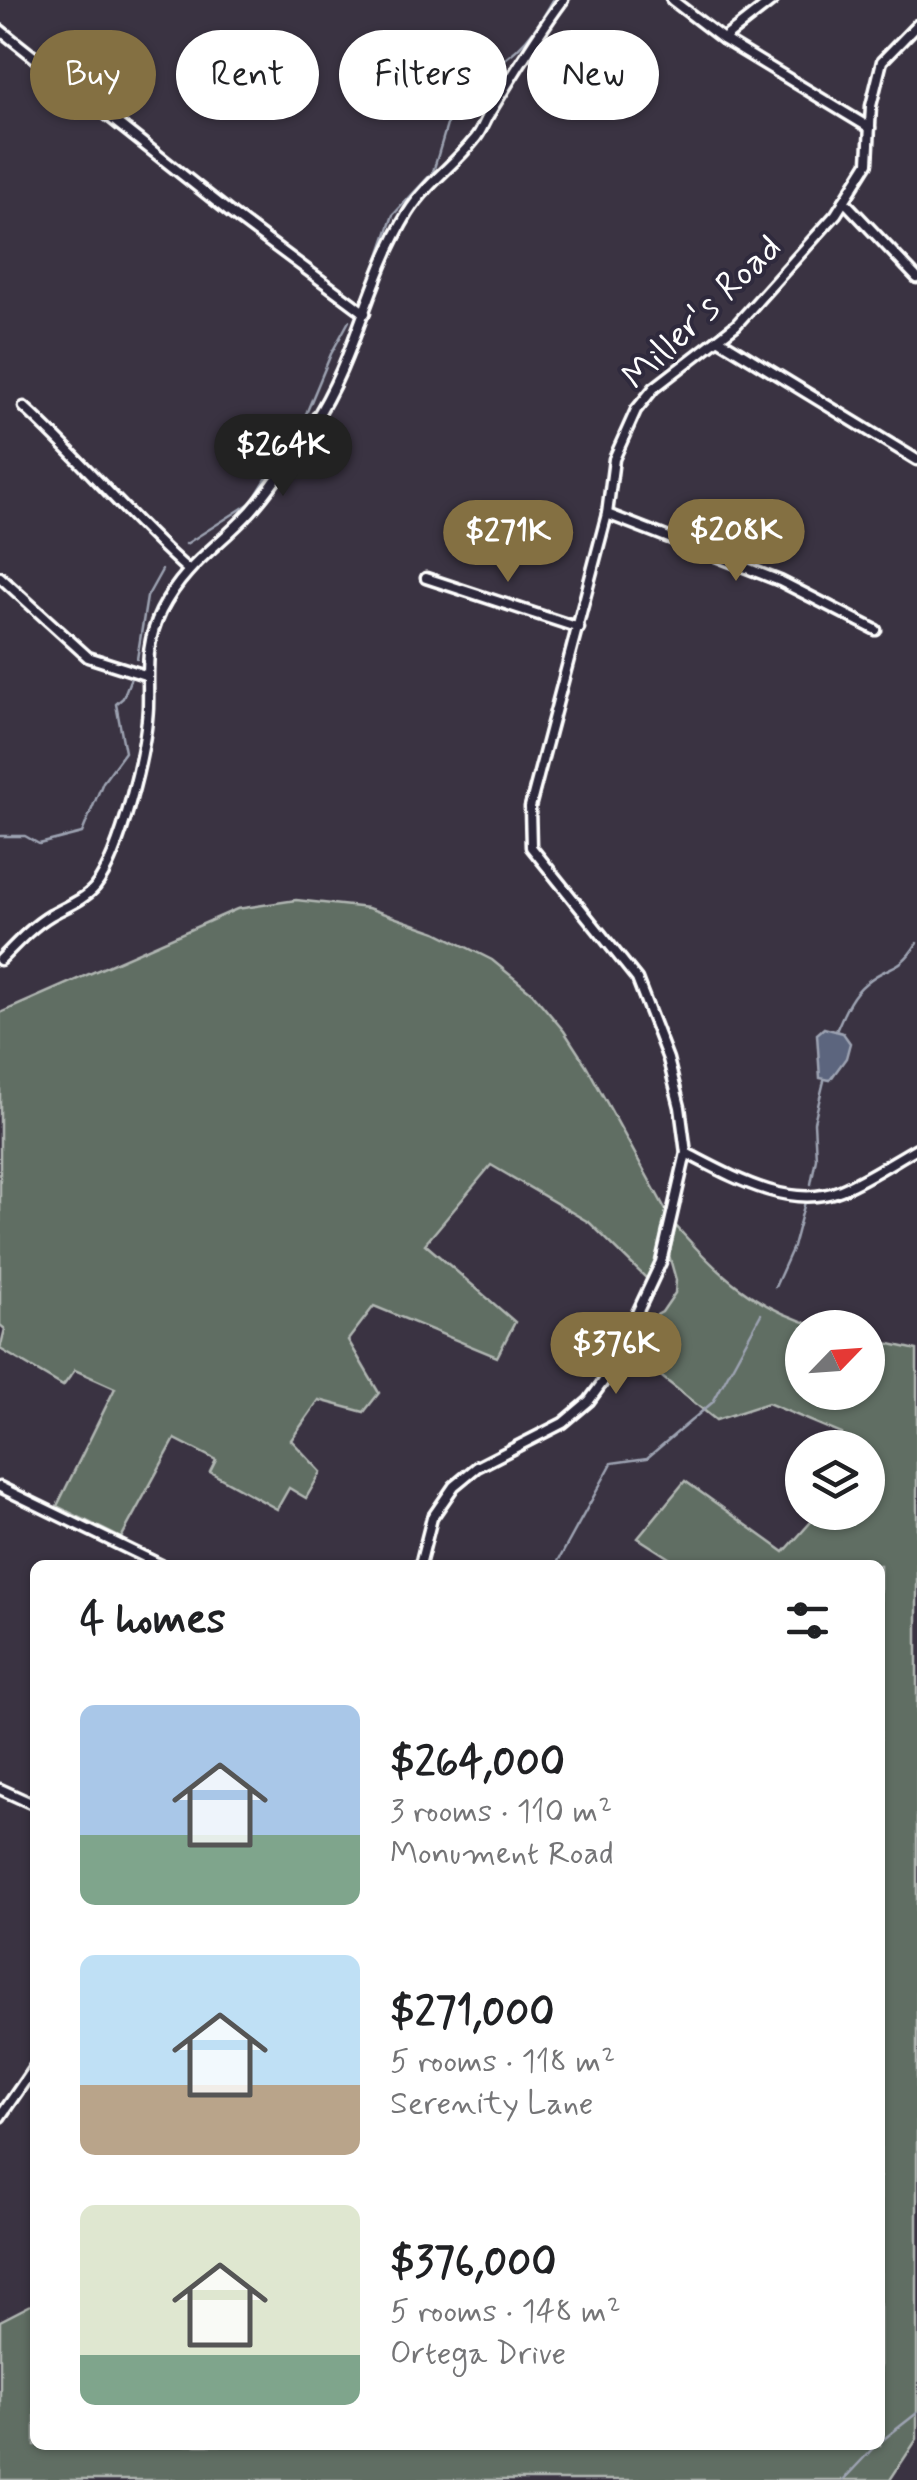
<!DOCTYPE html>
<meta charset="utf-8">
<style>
body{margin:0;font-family:Mynerve,sans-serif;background:#f2f2f2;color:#202124;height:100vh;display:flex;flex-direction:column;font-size:38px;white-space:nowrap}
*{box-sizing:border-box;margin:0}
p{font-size:32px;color:#757577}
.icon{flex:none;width:55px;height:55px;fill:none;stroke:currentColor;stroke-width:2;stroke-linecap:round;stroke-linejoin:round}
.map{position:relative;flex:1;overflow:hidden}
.panel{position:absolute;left:30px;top:1560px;width:855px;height:890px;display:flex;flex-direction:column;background:#fff;border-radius:15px;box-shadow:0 2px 8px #0004}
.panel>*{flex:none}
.hud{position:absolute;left:30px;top:30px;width:858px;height:90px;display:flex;gap:20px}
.needle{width:65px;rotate:65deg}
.controls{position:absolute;left:785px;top:1310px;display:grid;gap:20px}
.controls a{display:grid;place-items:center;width:100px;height:100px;border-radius:50%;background:#fff;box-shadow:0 2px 8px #0004;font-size:50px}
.price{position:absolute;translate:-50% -85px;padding:0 22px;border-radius:35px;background:#847042;color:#fff;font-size:32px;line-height:65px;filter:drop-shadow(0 2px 5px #0008)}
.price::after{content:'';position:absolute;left:50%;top:60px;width:30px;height:22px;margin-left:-15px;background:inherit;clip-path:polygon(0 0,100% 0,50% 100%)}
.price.on{background:#222;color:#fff}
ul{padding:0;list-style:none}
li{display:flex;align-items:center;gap:30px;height:250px;padding:0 50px}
li span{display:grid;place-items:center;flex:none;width:280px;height:200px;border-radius:15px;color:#555}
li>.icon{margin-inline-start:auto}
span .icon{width:120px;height:120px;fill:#fffc;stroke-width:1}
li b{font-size:42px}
h2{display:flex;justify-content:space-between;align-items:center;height:120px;padding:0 50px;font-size:42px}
.tag{padding:0 35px;border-radius:45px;background:#fff;box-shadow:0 2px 8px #0004;font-size:35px;line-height:90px}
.tag.on{background:#847042;color:#fff}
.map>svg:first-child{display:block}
</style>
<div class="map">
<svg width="917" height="2480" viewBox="0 0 917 2480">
<rect width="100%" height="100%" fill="#3a3342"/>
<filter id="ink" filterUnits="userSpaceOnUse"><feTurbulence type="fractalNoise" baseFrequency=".01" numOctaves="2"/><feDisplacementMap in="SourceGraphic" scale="20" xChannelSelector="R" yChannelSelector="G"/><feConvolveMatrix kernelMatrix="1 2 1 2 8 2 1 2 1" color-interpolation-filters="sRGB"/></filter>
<g filter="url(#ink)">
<!-- green -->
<g fill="#616e64" stroke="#b0b6b2" stroke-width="2.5">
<path d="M296,900L368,908L436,932L492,960L532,993L564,1031L586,1065L669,1216L649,1281L590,1223L491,1165L425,1244L515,1322L497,1357L374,1306L348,1340L379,1393L364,1412L319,1400L291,1440L321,1472L306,1498L289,1488L277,1509L210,1472L216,1460L175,1439L121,1538L57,1506L115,1388L75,1370L63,1386L0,1349L5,1329L0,1325V1013L237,909Z"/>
<path d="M676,1226C720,1276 755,1308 820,1327L802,1328V1392H868V1339L917,1350V2439L890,2480H0V2321L35,2303V2445H880V1565H680L638,1538L685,1481L784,1552L819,1513L868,1512V1448L842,1447V1434L768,1403L716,1420L628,1350L642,1323L662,1312L675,1293L676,1280L669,1255Z"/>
</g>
<!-- water -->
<path fill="#5b657e" stroke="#9da3b2" stroke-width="2.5" d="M824,1028L843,1033L850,1043L846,1058L830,1080L820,1078L817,1034Z"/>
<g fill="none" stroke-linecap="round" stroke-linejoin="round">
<!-- stream -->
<g stroke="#9da3b2" stroke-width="2.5">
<path d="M364,299L393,215L433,172L452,108L464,101L465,80C509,63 530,42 553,0"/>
<path d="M186,544L252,502L282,453L293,445L331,354L349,321"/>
<path d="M137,659L147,597L162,570"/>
<path d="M0,836H25L39,844L82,833L103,782L125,752L116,704L123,698L132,675"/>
<path d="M836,1031C844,1013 850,996 866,983C889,963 898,974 917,943"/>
<path d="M811,1184L816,1158L814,1122L824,1081"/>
<path d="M775,1287L793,1247L805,1202"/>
<path d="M556,1565L612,1463L647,1458L713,1402L761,1314"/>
<path d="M880,2442L917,2413"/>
<path d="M843,2480L876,2445"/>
</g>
<defs>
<g id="minor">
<path d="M672,0L723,39L870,128"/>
<path d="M0,30L232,214L365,313"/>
<path d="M723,39L773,0"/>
<path d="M844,201L917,278"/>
<path d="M718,339L917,460"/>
<path d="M24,407C81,459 130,519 187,569"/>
<path d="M607,514L780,581L876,630"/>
<path d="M0,577L88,657L145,675"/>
<path d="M426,578L579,628"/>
<path d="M0,960C16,944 31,927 51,915C65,907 84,900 95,887C121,854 146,750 148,707C149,671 144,646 161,611C185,564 217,548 251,511C274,485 294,454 312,425C357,357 367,280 408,213C426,184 454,165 474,140C481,133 484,122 489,114C513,75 536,36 563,0"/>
<path d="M686,1153C731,1176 790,1211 841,1190C867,1179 892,1162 917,1148"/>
<path d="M0,1487L161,1565"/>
<path d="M420,1565L432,1518L454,1486L477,1467L563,1423L589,1401L608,1375L661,1262L686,1153L680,1107L668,1059L637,979L531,847L530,807L607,514L614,459L636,410L654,388L736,325L836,214L868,163L871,106L882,61L917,25"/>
<path d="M0,1789L35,1805"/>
<path d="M0,2117L35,2066"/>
</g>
</defs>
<!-- minor casing -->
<use href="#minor" stroke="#fff" stroke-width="15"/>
<!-- minor -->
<use href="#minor" stroke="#2f2a3d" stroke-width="8"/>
</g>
</g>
<g text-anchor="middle" stroke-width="8" stroke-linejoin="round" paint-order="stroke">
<!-- street labels -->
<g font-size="38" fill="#fff" stroke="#2f2a3d">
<text transform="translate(701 311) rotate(-44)" y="13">Miller's Road</text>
</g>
</g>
</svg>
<div class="controls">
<a><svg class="needle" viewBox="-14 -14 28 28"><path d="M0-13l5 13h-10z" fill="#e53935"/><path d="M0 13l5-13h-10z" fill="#757577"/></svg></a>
<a><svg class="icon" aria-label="layers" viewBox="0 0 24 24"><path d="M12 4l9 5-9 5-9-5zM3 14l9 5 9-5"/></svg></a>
</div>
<b class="price on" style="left:283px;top:499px">$264K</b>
<b class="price" style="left:736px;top:584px">$208K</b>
<b class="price" style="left:508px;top:585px">$271K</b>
<b class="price" style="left:616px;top:1397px">$376K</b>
<div class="hud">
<a class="tag on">Buy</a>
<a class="tag">Rent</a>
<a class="tag">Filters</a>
<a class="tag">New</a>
</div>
<section class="panel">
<h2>4 homes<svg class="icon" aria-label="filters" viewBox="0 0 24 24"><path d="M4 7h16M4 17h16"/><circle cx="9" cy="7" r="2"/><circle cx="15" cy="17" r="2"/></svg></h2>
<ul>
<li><span style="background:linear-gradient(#a9c7e8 65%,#7fa58c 0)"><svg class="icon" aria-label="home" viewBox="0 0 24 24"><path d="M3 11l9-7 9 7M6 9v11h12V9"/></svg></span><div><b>$264,000</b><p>3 rooms · 110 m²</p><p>Monument Road</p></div></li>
<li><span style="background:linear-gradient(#bfe0f5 65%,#b9a48a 0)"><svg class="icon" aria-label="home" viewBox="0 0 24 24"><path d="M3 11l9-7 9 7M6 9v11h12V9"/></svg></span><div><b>$271,000</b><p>5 rooms · 118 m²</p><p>Serenity Lane</p></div></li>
<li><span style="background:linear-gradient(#dfe7d0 75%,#7fa58c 0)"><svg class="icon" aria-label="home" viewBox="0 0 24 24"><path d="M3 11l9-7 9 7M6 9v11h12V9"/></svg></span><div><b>$376,000</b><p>5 rooms · 148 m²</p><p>Ortega Drive</p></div></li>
</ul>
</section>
</div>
